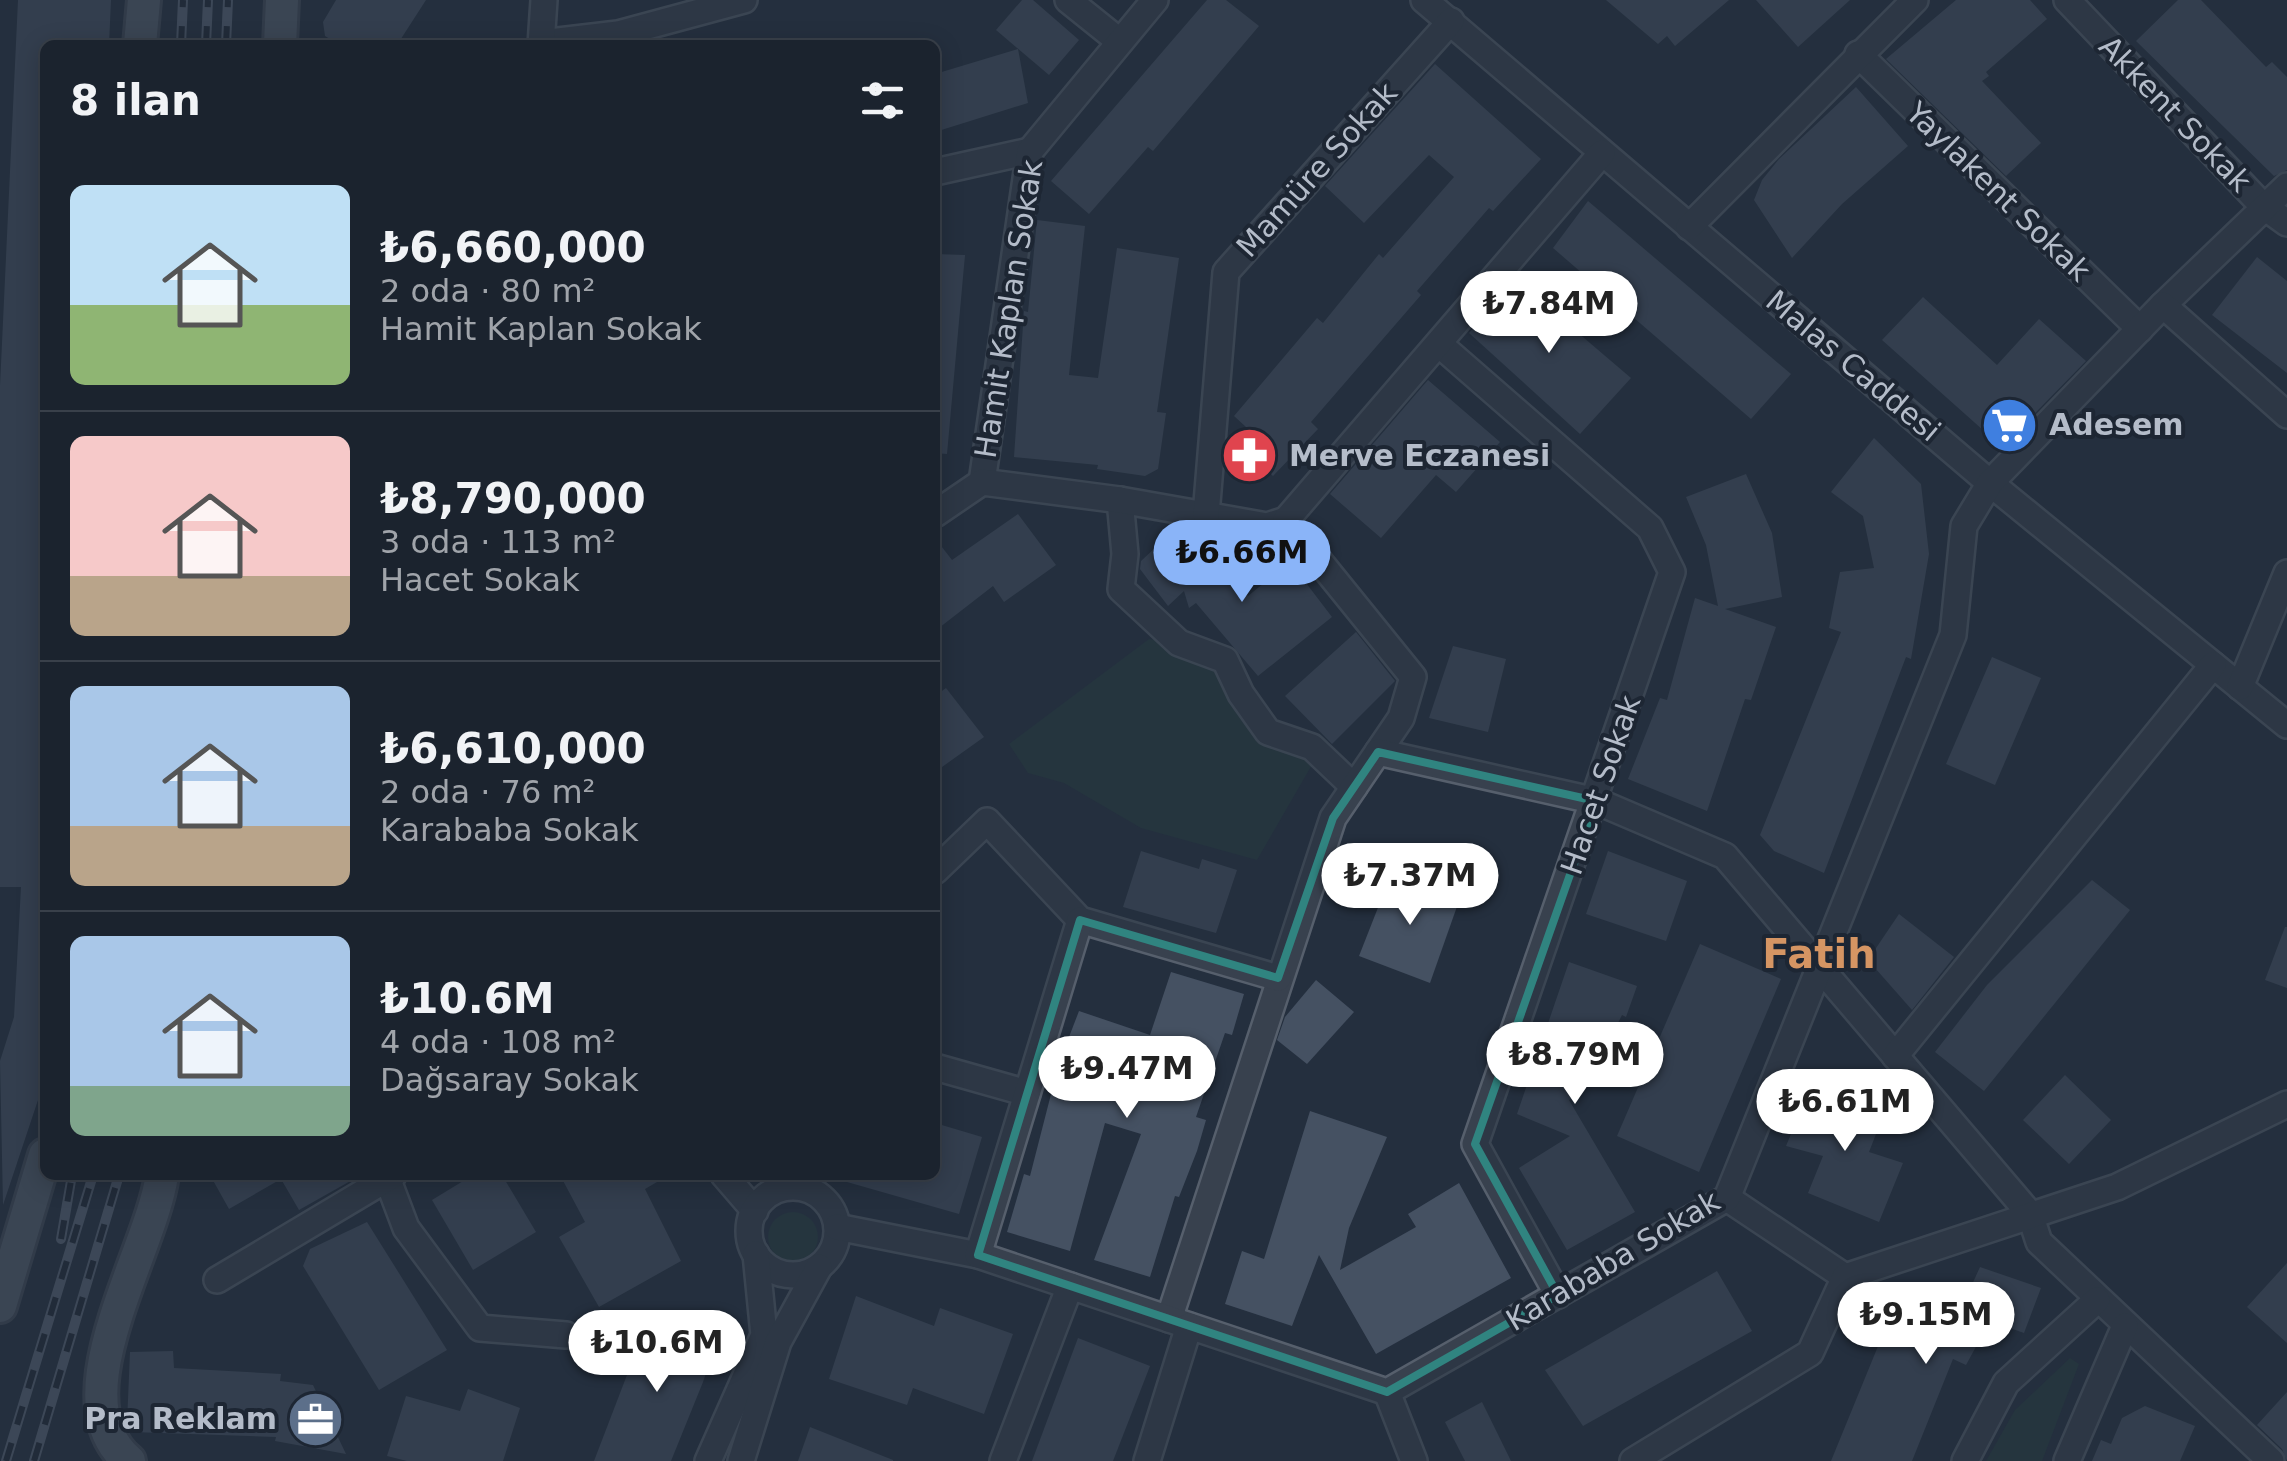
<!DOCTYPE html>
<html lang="tr">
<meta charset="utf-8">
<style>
body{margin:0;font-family:"DejaVu Sans",sans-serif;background:#242b36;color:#f1f3f6;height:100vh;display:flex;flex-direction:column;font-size:38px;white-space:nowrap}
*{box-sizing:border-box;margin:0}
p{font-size:32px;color:#a0a4aa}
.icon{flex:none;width:55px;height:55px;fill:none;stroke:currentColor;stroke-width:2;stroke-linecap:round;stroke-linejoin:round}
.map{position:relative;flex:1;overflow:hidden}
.sheet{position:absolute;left:40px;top:40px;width:900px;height:1140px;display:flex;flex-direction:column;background:#1b232e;border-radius:15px;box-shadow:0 5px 25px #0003,0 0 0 2px #39404a}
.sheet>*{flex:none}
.price{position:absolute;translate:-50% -85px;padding:0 22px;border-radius:35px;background:#fff;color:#222;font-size:32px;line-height:65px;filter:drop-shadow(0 2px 5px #0008)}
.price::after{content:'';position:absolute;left:50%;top:60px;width:30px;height:22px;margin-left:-15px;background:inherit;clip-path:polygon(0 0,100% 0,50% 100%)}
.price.on{background:#8ab4f8;color:#111}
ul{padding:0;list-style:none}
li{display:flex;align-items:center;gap:30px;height:250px;padding:0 30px}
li+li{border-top:2px solid #39404a}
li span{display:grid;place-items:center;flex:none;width:280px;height:200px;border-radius:15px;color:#555}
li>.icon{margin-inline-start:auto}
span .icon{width:120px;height:120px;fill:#fffc;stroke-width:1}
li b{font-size:42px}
h2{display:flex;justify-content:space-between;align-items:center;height:120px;padding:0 30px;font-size:42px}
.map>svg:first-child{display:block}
</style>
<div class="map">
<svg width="2287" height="1461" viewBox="0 0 2287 1461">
<rect width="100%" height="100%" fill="#242f3e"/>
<!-- green -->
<g fill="#263c3f">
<path d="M1149,639L1197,646L1217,668L1235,710L1313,763L1257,860L1141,828L1064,783L1028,773L1009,744Z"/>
<circle cx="793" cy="1237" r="25"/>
<path d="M2070,1358L2079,1364L2042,1461H1986L2015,1410Z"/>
</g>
<!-- building -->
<g fill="#455162">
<path d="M18,0H111L109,45H45V1079L3,1205L0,1061L14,1017L21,887H0V386Z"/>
<path d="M336,0H426L397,45H340L325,36L323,22Z"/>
<path d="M1022,0H1033L1079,40L1049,75L996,30Z"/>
<path d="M1207,0H1226L1259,26L1153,151L1148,147L1089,214L1051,181Z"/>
<path d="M1606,0H1729L1675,46L1667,36L1658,44Z"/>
<path d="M1756,0H1850L1798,47Z"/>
<path d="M1956,0H2030L2047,19L1986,72L1989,76L1982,81L2041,143L2006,176L1886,59Z"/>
<path d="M2178,0H2201L2266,67L2272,62L2287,77V170L2274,176L2136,41Z"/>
<path d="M1018,49L1028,103L935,132V74Z"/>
<path d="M1435,64L1541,159L1493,211L1489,208L1417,291L1421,295L1311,422L1318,429L1273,476L1253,456L1257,452L1241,436L1246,427L1234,416L1317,318L1323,323L1379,254L1383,258L1454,177L1429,155L1364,223L1325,186Z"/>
<path d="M1856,87L1908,146L1842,204L1792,258L1754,200L1762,180L1779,159Z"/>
<path d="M1588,201L1791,374L1751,419L1553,248Z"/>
<path d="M1037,220L1085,226L1069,375L1098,378L1117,248L1179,258L1157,412L1166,413L1158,469L1145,476L1097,469L1098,465L1014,457L1024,311L1028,312Z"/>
<path d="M935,254L965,255L947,454L935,453Z"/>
<path d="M2257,257L2287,281V373L2212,315Z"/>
<path d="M1515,279L1631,378L1580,434L1469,333Z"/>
<path d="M1923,297L1997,365L2039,319L2086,361L2002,447L1882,340Z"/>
<path d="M1428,380L1500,442L1456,492L1436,475L1381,538L1330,494Z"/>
<path d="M1874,438L1921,484L1929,554L1911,659L1906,657L1824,873L1774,851L1760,835L1841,632L1829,628L1840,572L1874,568L1863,516L1831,492Z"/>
<path d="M1746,474L1772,533L1782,597L1725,609L1776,627L1751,700L1745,699L1707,811L1628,779L1660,698L1667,700L1695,598L1718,606L1706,545L1686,497Z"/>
<path d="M1018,514L1056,565L1004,602L993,586L935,631V538L952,560Z"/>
<path d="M1156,547L1167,560L1177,554L1192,555L1201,565L1216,553L1248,596L1290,562L1332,617L1258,676L1196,603L1189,608L1184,591L1168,606L1140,569L1141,561Z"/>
<path d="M1356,632L1395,681L1332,744L1285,696Z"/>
<path d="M1453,646L1506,659L1488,732L1429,718Z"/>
<path d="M1992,657L2041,678L1995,785L1946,764Z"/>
<path d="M946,688L984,737L935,772V696Z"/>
<path d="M1141,851L1199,869L1202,859L1237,870L1216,933L1123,907Z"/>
<path d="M1608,851L1687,881L1666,941L1586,914Z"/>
<path d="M1392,872L1460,898L1430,983L1359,956Z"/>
<path d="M2092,880L2130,910L1984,1091L1935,1052L1987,985Z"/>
<path d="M1899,914L1954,957L1912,1010L1868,960Z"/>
<path d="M2285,927H2287V988L2265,980Z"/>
<path d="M1700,944L1781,979L1699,1172L1617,1136Z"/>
<path d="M1569,962L1637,986L1626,1017L1622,1015L1584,1091L1569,1100L1635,1212L1567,1250L1519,1168L1570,1136L1517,1114Z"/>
<path d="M1171,972L1244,994L1232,1035L1225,1033L1196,1117L1206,1120L1197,1151L1179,1197L1175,1196L1150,1277L1094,1260L1141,1134L1105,1123L1070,1251L1007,1232L1024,1174L1030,1176L1059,1063L1079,1011L1150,1035Z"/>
<path d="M1316,980L1354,1012L1307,1064L1277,1040L1285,1017Z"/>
<path d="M2065,1075L2111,1120L2069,1164L2023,1120Z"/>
<path d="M1811,1086L1883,1116L1869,1152L1903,1163L1879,1222L1808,1193L1823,1156L1786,1146Z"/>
<path d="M1310,1111L1387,1137L1349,1228L1340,1270L1416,1227L1408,1214L1459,1183L1511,1278L1376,1354L1319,1255L1292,1326L1225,1304L1242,1251L1264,1259Z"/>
<path d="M935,1123L982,1137L959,1214L840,1180L841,1175H935Z"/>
<path d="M210,1175H361L299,1210L281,1179L229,1209Z"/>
<path d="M473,1175H502L536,1232L473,1270L432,1200Z"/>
<path d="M560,1175H669L645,1189L681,1261L599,1307L559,1237L585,1222Z"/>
<path d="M367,1222L447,1350L379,1390L303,1266L310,1249Z"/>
<path d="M2287,1263V1343L2247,1307Z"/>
<path d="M1980,1267L2041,1288L2024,1333L1990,1321L1966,1365L1953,1359L1912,1461H1831L1883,1334L1906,1338L1924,1296L1960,1311Z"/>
<path d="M1717,1271L1752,1331L1583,1426L1545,1370Z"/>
<path d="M856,1296L934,1326L940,1308L1013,1334L984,1414L913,1388L907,1405L829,1379Z"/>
<path d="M650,1315L716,1344L703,1382L671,1461H594Z"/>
<path d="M1078,1338L1150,1366L1113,1461H1032Z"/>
<path d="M173,1351L174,1368L281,1374L280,1381L313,1385L346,1454L275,1441L276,1437L132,1432L127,1423L130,1352Z"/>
<path d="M468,1389L520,1408L503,1461H407L387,1456L406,1396L460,1411Z"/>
<path d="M2287,1392V1461L2282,1449L2257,1425Z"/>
<path d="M1482,1402L1511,1461H1465L1445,1422Z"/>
<path d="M2145,1406L2195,1426L2180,1461H2092L2101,1440L2111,1444L2122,1418Z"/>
<path d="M810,1427L893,1460V1461H798Z"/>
</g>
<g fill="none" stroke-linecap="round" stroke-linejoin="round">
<defs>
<g id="minor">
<path d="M1068,0L1119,41"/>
<path d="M1424,0L1990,483L2287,725"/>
<path d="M2067,0L2262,205L2287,223"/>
<path d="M541,43L618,34L744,0"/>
<path d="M541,45L544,0"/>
<path d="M1858,54L2140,329"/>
<path d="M935,172L1030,151"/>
<path d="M1689,227L1915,0"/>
<path d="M2163,305L2287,186"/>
<path d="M1439,344L1650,528L1672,572L1475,1144L1558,1295"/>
<path d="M982,482L1030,151L1155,0"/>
<path d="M1120,500L1125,554L1121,589L1179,643L1225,660L1241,694L1268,732L1312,747L1354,787"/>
<path d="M935,514L982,482L1120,500L1267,526L1286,520L1413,677L1401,718L1333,818L1169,1319"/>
<path d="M1206,515L1226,272L1451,21"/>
<path d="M1286,520L1602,153"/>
<path d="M2240,687L2287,573"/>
<path d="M1378,752L1596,801L1725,856L2030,1214L2039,1242L2271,1461"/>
<path d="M935,871L987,821L1080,920L1278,978"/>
<path d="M1895,1056L2213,665"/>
<path d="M935,1067L1027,1093"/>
<path d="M386,1175L406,1228L480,1328L566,1335"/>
<path d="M724,1175L755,1211"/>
<circle cx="793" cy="1231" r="44"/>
<path d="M1727,1198L1845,1277"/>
<path d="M837,1227L978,1255L1387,1392L1727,1198L1953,635L1964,526L1990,483L2163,305L2287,415"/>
<path d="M978,1255L1080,920"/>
<path d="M217,1280L393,1175"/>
<path d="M1387,1392L1414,1461"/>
<path d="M708,1461L764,1335L756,1254"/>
<path d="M741,1461L778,1342L819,1267"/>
<path d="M1003,1461L1070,1286"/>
<path d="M1147,1461L1189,1326"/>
<path d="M1633,1461L1810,1353L1845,1277L2117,1187L2287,1104"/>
<path d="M1965,1461L2006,1383L2097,1300"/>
<path d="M2067,1461L2125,1326"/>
</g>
<g id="major">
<path d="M140,45L144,0"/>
<path d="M280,45L282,0"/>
<path d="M0,1306L45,1155"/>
<path d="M129,1461C55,1400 151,1253 162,1175"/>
</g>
</defs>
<!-- minor casing -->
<use href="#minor" stroke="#565f6c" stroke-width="30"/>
<!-- major casing -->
<use href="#major" stroke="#414a57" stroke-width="38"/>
<!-- minor -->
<use href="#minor" stroke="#38414e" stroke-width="25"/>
<!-- major -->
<use href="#major" stroke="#56606e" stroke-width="32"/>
<defs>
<g id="rail">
<path d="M181,45L183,0"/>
<path d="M206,45L208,0"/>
<path d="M226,45L228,0"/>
<path d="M61,1239L72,1175"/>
<path d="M6,1461L93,1175"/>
<path d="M34,1461L119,1175"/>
</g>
</defs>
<!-- rail casing -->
<use href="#rail" stroke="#5a6575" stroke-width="10"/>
<!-- rail -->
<use href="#rail" stroke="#1d2633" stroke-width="6" stroke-dasharray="19" stroke-linecap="butt"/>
</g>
<!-- marked area -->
<path d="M0 0H2287V1461H0ZM1378,752L1596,801L1475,1144L1558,1295L1387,1392L978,1255L1080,920L1278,978L1333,818Z" fill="#242f3e" fill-opacity=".55" fill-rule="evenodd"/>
<path fill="none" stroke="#308480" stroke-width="8" stroke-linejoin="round" d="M1378,752L1596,801L1475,1144L1558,1295L1387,1392L978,1255L1080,920L1278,978L1333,818Z"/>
<!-- icons -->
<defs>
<symbol id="supermarket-disc" viewBox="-11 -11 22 22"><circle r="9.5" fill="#3f7fe0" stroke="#1d2633"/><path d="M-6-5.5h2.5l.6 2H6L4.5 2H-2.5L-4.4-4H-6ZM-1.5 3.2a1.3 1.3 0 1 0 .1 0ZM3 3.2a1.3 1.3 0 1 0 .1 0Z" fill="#fff"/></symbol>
<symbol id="pharmacy-disc" viewBox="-11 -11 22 22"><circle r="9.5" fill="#e0444e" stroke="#1d2633"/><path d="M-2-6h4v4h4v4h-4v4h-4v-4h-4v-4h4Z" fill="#fff"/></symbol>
<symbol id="office-disc" viewBox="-11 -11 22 22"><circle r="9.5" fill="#5c6f8a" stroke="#1d2633"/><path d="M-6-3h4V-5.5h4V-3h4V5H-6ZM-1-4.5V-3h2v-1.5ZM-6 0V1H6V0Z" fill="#fff"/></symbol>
</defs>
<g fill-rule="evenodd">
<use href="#supermarket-disc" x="1978" y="394" width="63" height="63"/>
<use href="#pharmacy-disc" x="1218" y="424" width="63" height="63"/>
<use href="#office-disc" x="284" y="1388" width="63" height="63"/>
</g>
<g text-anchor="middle" stroke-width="8" stroke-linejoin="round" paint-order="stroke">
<!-- street labels -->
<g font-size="30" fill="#b4bcc9" stroke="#1d2633">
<text transform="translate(2175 114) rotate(46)" y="10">Akkent Sokak</text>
<text transform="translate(1317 170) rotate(-48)" y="10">Mamüre Sokak</text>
<text transform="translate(1998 192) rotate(44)" y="10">Yaylakent Sokak</text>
<text transform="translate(1009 309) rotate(-81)" y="10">Hamit Kaplan Sokak</text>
<text transform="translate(1853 366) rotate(40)" y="10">Malas Caddesi</text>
<text transform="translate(1601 785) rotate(-71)" y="10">Hacet Sokak</text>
<text transform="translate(1613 1261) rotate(-31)" y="10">Karababa Sokak</text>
</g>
<!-- poi labels -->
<g font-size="30" font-weight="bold" fill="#b4bcc9" stroke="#1d2633" text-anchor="start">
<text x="2049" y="435">Adesem</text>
<text x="1289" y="466">Merve Eczanesi</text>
<text x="277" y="1429" text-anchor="end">Pra Reklam</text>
</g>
<!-- district labels -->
<g font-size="40" font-weight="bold" fill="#d59563" stroke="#1d2633">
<text x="1819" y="968">Fatih</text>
</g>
</g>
</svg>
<b class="price" style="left:1549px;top:356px">₺7.84M</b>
<b class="price on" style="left:1242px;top:605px">₺6.66M</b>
<b class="price" style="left:1410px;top:928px">₺7.37M</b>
<b class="price" style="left:1575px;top:1107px">₺8.79M</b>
<b class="price" style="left:1127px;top:1121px">₺9.47M</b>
<b class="price" style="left:1845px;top:1154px">₺6.61M</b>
<b class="price" style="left:1926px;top:1367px">₺9.15M</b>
<b class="price" style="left:657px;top:1395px">₺10.6M</b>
<section class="sheet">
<h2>8 ilan<svg class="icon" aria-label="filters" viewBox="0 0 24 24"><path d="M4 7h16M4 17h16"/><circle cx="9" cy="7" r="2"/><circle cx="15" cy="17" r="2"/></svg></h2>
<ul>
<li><span style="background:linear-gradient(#bfe0f5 60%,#8fb573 0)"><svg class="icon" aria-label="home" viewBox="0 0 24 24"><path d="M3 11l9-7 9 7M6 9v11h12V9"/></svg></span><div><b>₺6,660,000</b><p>2 oda · 80 m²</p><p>Hamit Kaplan Sokak</p></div></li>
<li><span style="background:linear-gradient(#f6c9c9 70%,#b9a48a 0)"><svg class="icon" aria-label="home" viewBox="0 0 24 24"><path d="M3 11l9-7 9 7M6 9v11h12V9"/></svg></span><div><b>₺8,790,000</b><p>3 oda · 113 m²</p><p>Hacet Sokak</p></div></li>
<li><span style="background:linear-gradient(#a9c7e8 70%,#b9a48a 0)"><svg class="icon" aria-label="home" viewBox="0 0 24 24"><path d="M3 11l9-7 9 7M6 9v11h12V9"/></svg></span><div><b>₺6,610,000</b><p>2 oda · 76 m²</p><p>Karababa Sokak</p></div></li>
<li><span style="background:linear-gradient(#a9c7e8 75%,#7fa58c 0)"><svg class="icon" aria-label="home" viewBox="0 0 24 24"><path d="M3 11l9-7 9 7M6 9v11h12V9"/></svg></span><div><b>₺10.6M</b><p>4 oda · 108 m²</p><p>Dağsaray Sokak</p></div></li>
</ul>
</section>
</div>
